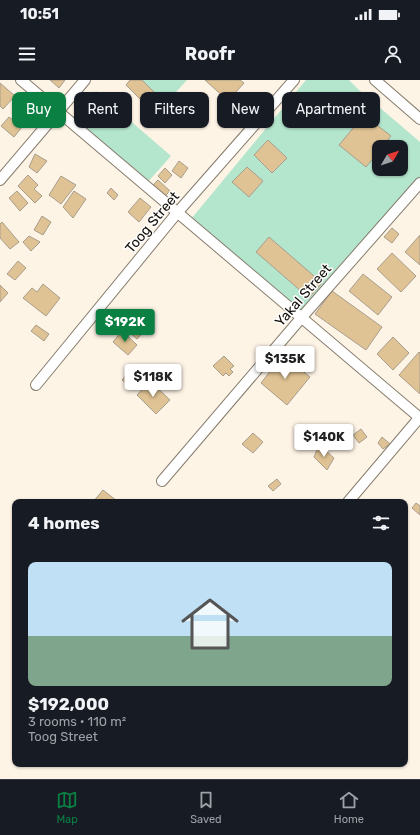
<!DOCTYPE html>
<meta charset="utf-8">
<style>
body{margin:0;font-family:Rubik,sans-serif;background:#20242c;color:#f1f3f6;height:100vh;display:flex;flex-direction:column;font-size:15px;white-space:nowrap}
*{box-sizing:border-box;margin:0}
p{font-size:13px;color:#9ea1a6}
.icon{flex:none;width:22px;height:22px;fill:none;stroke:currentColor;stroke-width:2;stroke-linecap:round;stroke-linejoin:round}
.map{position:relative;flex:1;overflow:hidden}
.drawer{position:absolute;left:12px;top:419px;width:396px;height:268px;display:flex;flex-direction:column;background:#171b24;border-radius:8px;box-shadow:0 1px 3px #0004}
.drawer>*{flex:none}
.guide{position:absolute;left:12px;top:12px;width:396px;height:36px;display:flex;gap:8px}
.needle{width:26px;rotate:51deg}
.tools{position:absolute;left:372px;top:60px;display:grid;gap:8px}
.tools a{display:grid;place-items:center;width:36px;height:36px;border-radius:8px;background:#171b24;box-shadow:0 1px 3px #0004;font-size:20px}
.price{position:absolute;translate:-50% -34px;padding:0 9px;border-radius:4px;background:#fff;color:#222;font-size:13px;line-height:26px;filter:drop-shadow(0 1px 2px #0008)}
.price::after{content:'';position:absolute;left:50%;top:24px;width:12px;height:9px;margin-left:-6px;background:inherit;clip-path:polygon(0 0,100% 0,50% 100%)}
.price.selected{background:#0b8043;color:#fff}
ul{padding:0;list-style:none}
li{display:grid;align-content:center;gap:8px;height:212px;padding:0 16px}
li span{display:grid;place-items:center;height:124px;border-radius:8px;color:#555}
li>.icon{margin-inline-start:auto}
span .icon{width:72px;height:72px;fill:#fffc;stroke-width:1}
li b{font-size:17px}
h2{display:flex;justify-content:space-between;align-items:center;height:48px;padding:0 16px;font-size:17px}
.pill{padding:0 14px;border-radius:8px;background:#171b24;box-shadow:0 1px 3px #0004;font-size:14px;line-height:36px}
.pill.selected{background:#0b8043;color:#fff}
.status{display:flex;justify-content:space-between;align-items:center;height:28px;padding:0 20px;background:#171b24;direction:ltr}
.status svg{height:11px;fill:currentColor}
header{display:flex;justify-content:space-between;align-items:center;height:52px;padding:0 16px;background:#171b24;font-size:18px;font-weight:700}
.tabs{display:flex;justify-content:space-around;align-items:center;height:56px;border-top:1px solid #363941;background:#171b24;font-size:11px;color:#9ea1a6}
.tabs a{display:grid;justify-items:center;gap:2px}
.tabs .selected{color:#0b8043}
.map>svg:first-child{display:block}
</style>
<div class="status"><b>10:51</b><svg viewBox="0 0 49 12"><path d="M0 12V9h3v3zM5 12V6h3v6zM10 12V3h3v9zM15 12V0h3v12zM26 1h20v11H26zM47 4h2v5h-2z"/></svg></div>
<header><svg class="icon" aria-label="menu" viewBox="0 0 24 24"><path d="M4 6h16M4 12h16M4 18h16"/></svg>Roofr<svg class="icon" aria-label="person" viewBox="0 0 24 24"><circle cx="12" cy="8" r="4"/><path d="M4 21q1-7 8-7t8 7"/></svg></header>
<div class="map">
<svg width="420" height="699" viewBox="0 0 420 699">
<rect width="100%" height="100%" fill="#fef4e6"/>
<!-- green -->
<g fill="#b4e5cd" fill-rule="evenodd">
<path d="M139,0H187L165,24Z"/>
<path d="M306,0H349L358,9L420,62V99L303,233L191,139ZM379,67H401V89H379Z"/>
<path d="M96,11L171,76L146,104L71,39Z"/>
</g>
<!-- building -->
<g fill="#e0c394" stroke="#a89d8c">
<path d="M50,0H65L59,8Z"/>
<path d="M130,0H142L162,20L152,31L126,5Z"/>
<path d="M205,0H240L244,3L228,21Z"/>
<path d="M0,3L15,16L3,29L0,26Z"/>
<path d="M31,26L41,36L30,47L20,36Z"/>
<path d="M364,35L391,56L382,67H379V71L366,87L339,65Z"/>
<path d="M9,37L22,47L14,57L1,46Z"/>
<path d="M268,60L287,78L272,93L254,75Z"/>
<path d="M35,74L47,81L37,93L29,87Z"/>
<path d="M179,81L188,88L181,98L172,91Z"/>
<path d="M247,87L263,101L249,117L232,102Z"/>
<path d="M165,88L172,95L165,103L158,96Z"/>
<path d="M28,95L38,105L34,109L42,116L35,123L18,106Z"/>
<path d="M61,96L76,105L61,124L49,115Z"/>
<path d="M158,100L170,111L163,118L151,107Z"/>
<path d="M111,108L118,115L114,120L107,113Z"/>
<path d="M17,111L28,123L20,131L9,118Z"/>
<path d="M74,111L86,119L73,138L63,127Z"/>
<path d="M140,118L151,127L139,142L128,132Z"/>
<path d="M42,136L51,142L43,155L34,150Z"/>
<path d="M2,142L19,162L10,169L0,158V144Z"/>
<path d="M392,148L399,154L392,163L384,157Z"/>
<path d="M420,155V185L405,172Z"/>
<path d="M29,156L40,162L31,171L23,162Z"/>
<path d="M269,157L322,203L309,218L256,172Z"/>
<path d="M392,173L416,196L401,212L377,189Z"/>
<path d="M18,181L26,188L15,200L7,194Z"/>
<path d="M363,194L392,217L378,235L349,211Z"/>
<path d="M43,204L60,218L46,236L23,218L32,208L37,212Z"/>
<path d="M0,205L8,213L0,222Z"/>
<path d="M332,211L382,247L366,270L315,234Z"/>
<path d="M133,237L146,249L137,259L123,247Z"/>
<path d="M36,245L49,254L44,261L31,251Z"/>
<path d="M122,251L137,265L128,275L113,262Z"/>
<path d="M393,257L409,273L393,290L377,274Z"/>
<path d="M419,272L420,273V314L399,295Z"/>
<path d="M283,275L310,297L287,325L261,303Z"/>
<path d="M224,276L234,286L230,289L233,292L229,296L226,293L223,296L213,286Z"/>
<path d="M134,286L145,297L133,309L122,300Z"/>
<path d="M150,301L170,320L156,334L137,315Z"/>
<path d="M361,349L367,357L359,363L353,355Z"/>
<path d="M253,353L263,362L253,373L242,364Z"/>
<path d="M382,357L390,364L383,369L378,363Z"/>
<path d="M319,365L334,378L327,390L314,377Z"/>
<path d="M277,399L281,404L273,411L268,406Z"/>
<path d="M103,410L117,421V422H93Z"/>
<path d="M416,423L420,426V435L412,428Z"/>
</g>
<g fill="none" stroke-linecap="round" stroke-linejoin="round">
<defs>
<g id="street">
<path d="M21,0L420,338"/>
<path d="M375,0L420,39"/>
<path d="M0,100L85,0"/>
<path d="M36,305L177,133L294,0"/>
<path d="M162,401L302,237L420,103"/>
<path d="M348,422L420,337"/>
</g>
</defs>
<!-- street casing -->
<use href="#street" stroke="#867c6c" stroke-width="12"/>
<!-- street -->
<use href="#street" stroke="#fff" stroke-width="10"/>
</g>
<g text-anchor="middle" stroke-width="3" stroke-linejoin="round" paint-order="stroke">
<!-- street labels -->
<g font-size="14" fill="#130f09" stroke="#fff">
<text transform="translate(152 142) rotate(-50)" y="5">Toog Street</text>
<text transform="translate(303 215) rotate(-49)" y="5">Yakal Street</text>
</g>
</g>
</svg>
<div class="tools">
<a><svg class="needle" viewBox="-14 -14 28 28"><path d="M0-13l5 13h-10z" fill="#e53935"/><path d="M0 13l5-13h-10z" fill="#9ea1a6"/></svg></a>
</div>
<b class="price selected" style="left:125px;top:263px">$192K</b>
<b class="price" style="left:285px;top:300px">$135K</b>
<b class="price" style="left:153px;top:318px">$118K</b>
<b class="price" style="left:324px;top:378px">$140K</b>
<div class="guide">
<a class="pill selected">Buy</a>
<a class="pill">Rent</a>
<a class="pill">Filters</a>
<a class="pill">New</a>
<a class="pill">Apartment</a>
</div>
<section class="drawer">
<h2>4 homes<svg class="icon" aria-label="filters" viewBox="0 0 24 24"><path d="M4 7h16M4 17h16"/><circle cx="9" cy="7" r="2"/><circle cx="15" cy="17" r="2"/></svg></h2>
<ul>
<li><span style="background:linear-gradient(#bfe0f5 60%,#7fa58c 0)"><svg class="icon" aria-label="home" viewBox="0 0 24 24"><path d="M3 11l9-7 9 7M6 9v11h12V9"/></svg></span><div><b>$192,000</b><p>3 rooms · 110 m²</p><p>Toog Street</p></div></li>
</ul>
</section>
</div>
<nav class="tabs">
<a class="selected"><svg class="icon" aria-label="map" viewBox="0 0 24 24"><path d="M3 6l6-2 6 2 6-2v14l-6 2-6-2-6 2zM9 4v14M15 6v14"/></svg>Map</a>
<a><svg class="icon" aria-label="saved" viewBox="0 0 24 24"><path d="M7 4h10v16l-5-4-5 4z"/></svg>Saved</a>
<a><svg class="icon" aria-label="home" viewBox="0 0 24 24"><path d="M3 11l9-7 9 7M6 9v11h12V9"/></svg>Home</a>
</nav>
